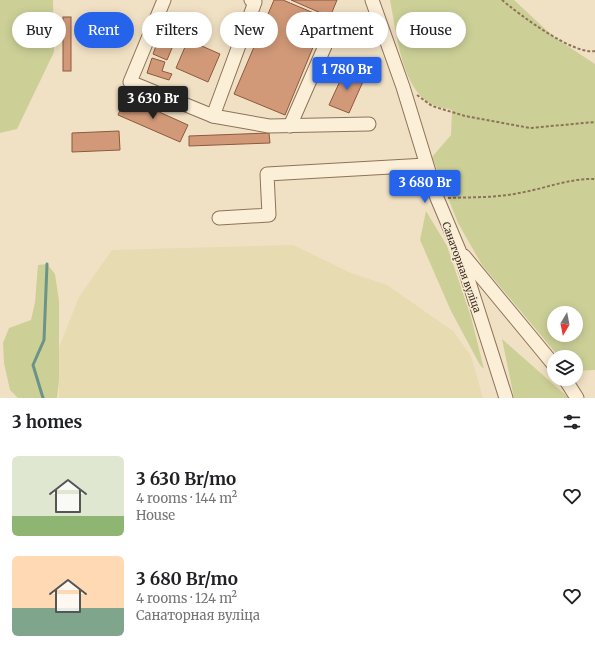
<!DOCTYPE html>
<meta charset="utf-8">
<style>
body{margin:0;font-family:Merriweather,serif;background:#f2f2f2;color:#202124;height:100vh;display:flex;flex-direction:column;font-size:15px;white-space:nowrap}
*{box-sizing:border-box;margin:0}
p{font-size:13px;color:#757577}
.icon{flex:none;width:22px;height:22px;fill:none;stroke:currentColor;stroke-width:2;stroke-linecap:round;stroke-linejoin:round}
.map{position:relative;height:398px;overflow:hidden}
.sheet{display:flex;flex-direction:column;background:#fff;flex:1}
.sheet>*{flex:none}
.guide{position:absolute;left:12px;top:12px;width:571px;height:36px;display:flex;gap:8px}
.needle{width:26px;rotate:190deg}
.buttons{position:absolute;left:547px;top:306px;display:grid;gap:8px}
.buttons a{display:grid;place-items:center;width:36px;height:36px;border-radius:50%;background:#fff;box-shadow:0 2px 10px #0003;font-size:20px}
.price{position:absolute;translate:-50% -34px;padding:0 9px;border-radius:4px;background:#2563eb;color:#fff;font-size:13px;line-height:26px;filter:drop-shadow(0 1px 2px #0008)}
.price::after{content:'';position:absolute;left:50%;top:24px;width:12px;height:9px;margin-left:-6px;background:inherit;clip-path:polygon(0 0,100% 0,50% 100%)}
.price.on{background:#222;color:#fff}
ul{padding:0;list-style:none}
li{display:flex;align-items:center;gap:12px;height:100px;padding:0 12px}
li span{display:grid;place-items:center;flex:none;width:112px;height:80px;border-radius:6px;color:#555}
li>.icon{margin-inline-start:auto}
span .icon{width:48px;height:48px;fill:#fffc;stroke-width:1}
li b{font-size:17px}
h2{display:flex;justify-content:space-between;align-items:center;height:48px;padding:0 12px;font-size:17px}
.chip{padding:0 14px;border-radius:18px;background:#fff;box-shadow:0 2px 10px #0003;font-size:14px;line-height:36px}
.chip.on{background:#2563eb;color:#fff}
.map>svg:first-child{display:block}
</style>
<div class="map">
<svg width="595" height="398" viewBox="0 0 595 398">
<rect width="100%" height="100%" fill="#f1e1c4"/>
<!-- farmland -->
<path fill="#e7dbb1" d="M293,245L351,273L387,285L453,331L471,356L483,398H59V347L79,297L112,250Z"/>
<!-- green -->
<g fill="#ccd097" fill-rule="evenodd">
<path d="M0,0H53L54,52L17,129L0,133Z"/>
<path d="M390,0H514L554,37L595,64V370L576,371V357H559L482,265L458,223L432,157L451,135L452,110C445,108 437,107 431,104C401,88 396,30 390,0ZM554,313H576V335H554Z"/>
<path d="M426,211L447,246L471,317L484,369L480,365L451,311L420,240Z"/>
<path d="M47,264L55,274L59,301V381L57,398H18L10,390L4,363L3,343L9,328L31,320L35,302L38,265Z"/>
<path d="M502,339L569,398H514Z"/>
</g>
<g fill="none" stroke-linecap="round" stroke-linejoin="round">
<!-- stream -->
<path stroke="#6c9387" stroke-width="3" d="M43,398L33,365L44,340L47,264"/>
</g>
<!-- building -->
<g fill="#d19978" stroke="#8d593e">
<path d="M274,0H283L335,22L330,32L321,28L285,115L234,94Z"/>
<path d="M291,0H337L330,17Z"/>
<rect x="63" y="17" width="8" height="54"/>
<path d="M162,30L177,36L167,60L153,54Z"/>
<path d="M188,40L220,54L208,82L176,68Z"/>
<path d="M152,58L165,62L162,71L172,74L169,80L147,73Z"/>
<path d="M346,68L365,77L349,113L329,105Z"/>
<path d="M126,97L188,125L180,142L118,115Z"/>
<path d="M119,131L120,150L72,152V133Z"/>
<path d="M269,133L270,143L189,146V136Z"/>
</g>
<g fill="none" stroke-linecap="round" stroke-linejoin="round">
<defs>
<g id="minor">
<path d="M164,0L130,82L213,116L269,126L369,124"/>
<path d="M372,0L403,87L437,198L459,250L469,282L506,398"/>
<path d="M213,116L255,2L251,0"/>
<path d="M290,126L325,46"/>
<path d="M219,218L269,215L267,174L426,165"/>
<path d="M464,256L554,365"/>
<path d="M565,379L577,398"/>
</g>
</defs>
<!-- minor casing -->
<use href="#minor" stroke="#8d7259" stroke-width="15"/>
<!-- path -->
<g stroke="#8d7259" stroke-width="2" stroke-dasharray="3 2" stroke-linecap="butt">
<path d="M502,0C520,15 573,55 595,51"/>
<path d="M417,95L432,106L465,116L530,128L595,122"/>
<path d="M448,198C472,197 496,198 519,193C544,189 569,178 595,179"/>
</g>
<!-- minor -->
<use href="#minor" stroke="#fbefd8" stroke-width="13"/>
</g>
<g text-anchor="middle" stroke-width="3" stroke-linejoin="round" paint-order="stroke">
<!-- street labels -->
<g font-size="10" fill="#3c2b1e" stroke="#f7ecd5">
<text transform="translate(462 267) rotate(70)" y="4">Санаторная вуліца</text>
</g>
</g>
</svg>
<div class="buttons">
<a><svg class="needle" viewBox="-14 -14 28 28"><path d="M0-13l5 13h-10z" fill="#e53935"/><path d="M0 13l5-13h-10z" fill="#757577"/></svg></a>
<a><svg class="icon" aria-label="layers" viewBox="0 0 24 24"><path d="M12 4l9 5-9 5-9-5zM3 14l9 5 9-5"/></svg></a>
</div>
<b class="price" style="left:347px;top:91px">1 780 Br</b>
<b class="price on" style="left:153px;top:120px">3 630 Br</b>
<b class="price" style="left:425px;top:204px">3 680 Br</b>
<div class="guide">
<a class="chip">Buy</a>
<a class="chip on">Rent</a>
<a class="chip">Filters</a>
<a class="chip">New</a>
<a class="chip">Apartment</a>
<a class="chip">House</a>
</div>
</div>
<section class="sheet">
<h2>3 homes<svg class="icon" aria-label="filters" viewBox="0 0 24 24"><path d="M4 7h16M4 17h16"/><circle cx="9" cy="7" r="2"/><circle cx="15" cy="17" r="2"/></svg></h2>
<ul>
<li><span style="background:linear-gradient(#dfe7d0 75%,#8fb573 0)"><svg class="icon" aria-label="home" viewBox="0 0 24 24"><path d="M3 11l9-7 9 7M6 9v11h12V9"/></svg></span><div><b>3 630 Br/mo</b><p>4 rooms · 144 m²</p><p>House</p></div><svg class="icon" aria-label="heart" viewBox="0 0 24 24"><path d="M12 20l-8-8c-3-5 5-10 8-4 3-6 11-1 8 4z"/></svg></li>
<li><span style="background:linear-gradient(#ffd9b3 65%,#7fa58c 0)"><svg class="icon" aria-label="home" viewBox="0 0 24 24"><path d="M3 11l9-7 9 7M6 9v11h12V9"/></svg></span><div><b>3 680 Br/mo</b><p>4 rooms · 124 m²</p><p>Санаторная вуліца</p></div><svg class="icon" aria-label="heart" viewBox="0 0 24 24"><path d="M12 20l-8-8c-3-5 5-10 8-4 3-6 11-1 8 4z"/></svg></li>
</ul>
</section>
